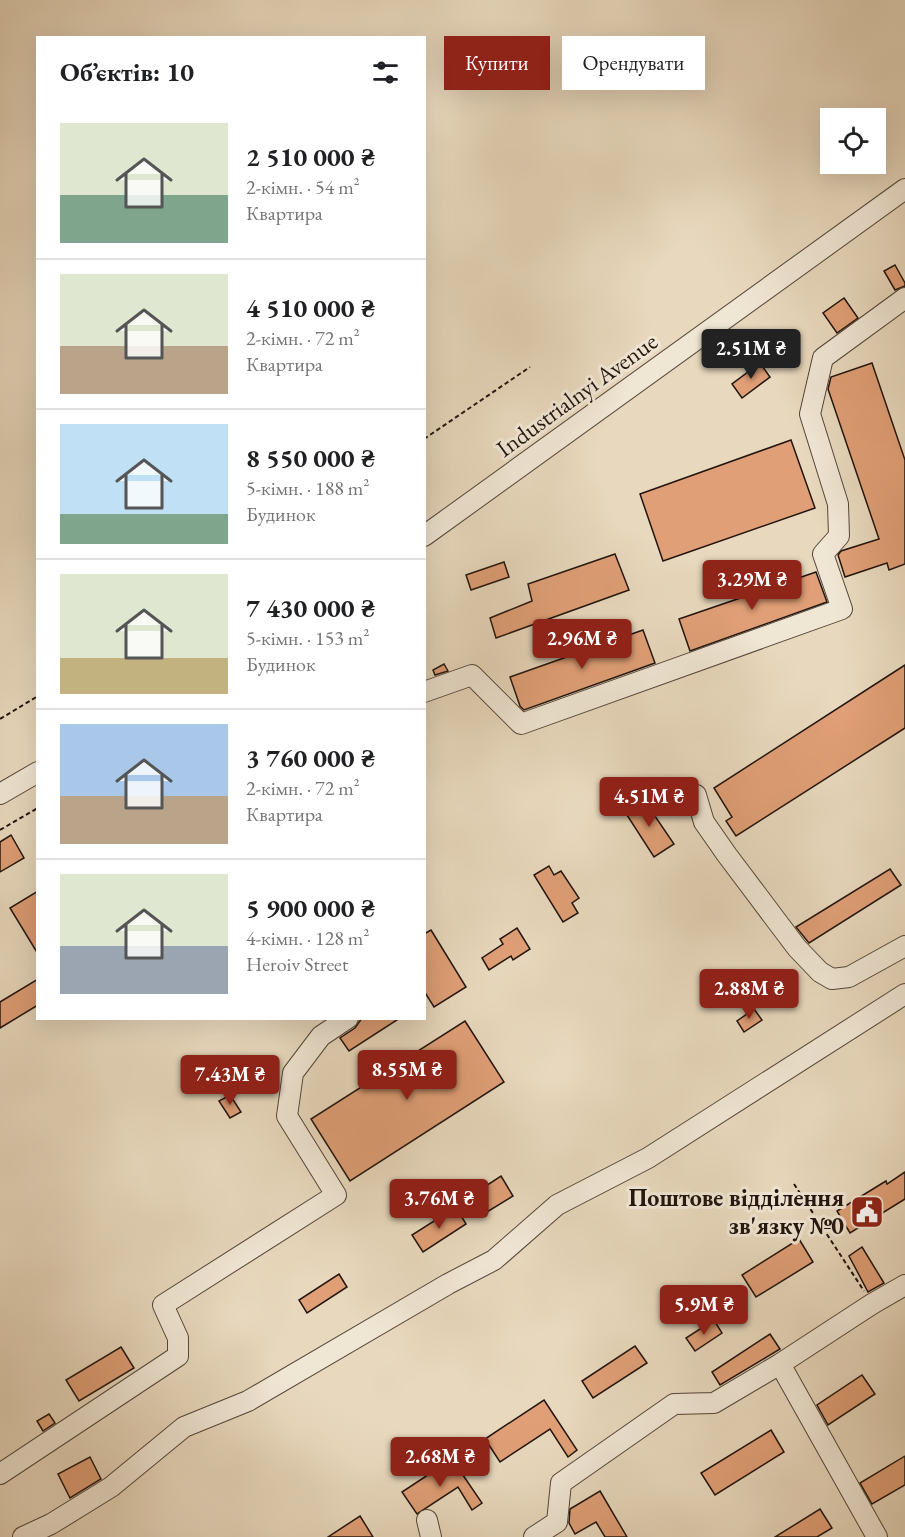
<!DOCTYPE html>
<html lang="uk">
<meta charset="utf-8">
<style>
body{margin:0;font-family:"EB Garamond",serif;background:#f6f6f6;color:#202124;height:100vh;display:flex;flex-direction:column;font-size:22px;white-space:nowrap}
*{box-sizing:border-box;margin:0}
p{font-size:20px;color:#757577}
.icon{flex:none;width:33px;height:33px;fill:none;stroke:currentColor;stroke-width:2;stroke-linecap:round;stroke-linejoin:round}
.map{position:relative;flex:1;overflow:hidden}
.drawer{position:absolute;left:36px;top:36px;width:390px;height:984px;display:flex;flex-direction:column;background:#fff;border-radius:0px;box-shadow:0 6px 24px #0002}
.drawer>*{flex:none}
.top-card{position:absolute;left:444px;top:36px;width:370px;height:54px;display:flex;gap:12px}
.fabs{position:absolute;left:820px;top:108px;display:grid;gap:12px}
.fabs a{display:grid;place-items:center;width:66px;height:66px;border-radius:0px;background:#fff;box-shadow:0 6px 24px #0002;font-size:30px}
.price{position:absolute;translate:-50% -51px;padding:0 14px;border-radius:6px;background:#8f2418;color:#fff;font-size:20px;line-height:39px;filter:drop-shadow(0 2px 3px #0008)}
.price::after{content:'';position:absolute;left:50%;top:36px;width:18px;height:14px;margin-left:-9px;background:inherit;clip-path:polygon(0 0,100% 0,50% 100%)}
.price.selected{background:#222;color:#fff}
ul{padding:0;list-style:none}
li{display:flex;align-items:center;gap:18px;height:150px;padding:0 24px}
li+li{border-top:2px solid #e0e0e0}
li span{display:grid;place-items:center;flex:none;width:168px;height:120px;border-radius:0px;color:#555}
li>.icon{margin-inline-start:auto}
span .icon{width:72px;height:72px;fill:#fffc;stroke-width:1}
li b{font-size:26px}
h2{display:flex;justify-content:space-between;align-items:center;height:72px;padding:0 24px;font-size:26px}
.chip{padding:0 21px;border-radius:0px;background:#fff;box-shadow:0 6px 24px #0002;font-size:21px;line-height:54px}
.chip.selected{background:#8f2418;color:#fff}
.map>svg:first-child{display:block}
</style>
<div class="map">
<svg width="905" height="1537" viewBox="0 0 905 1537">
<rect width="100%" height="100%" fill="#e8d8bd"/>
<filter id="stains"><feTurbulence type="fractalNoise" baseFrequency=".00333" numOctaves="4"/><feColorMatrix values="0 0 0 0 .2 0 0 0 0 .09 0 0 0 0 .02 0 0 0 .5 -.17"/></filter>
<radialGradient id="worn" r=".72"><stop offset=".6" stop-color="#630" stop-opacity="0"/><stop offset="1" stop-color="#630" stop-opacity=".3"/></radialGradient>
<!-- building -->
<g fill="#e09f76" stroke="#22150e" stroke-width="1.5">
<path d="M895,265L905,283V286L895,290L884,271Z"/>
<path d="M844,298L858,318L837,333L823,313Z"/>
<path d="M760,363L770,377L742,398L732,384Z"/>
<path d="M872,363L905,460V564L889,570L887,563L845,577L838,555L841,551L879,539L828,389L831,377Z"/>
<path d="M791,440L815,508L663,561L640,494Z"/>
<path d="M615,554L629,590L496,638L490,618L532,601L528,584Z"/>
<path d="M504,562L509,577L471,590L466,575Z"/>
<path d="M816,572L827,602L690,651L679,619Z"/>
<path d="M643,630L655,663L524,710L520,706L510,677Z"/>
<path d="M444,664L448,671L435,675L433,670Z"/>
<path d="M905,665V728L736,836L726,821L732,817L714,788Z"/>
<path d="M644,800L674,844L654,857L625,812Z"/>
<path d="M11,835L24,858L0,872V842Z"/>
<path d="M549,866L554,875L561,871L579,898L572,903L578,913L563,922L534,875Z"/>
<path d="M890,869L901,885L809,943L796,927Z"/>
<path d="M38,891V954L10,908Z"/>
<path d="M517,928L530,949L513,960L511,956L489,970L482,958L503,944L500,939Z"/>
<path d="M431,930L466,987L434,1007L424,991V934Z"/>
<path d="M38,979V1005L0,1028V1002Z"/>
<path d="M754,1009L762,1020L744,1032L737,1021Z"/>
<path d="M362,1018H400L349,1051L340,1038L355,1028Z"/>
<path d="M465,1021L504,1082L350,1181L311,1119Z"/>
<path d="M230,1095L241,1112L230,1118L219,1101Z"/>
<path d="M905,1172V1199L850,1233L837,1211L886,1181L887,1184Z"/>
<path d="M501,1176L513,1196L487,1212L475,1193Z"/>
<path d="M456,1207L466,1224L423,1252L412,1235Z"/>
<path d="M799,1239L813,1262L756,1297L742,1275Z"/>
<path d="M862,1247L884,1283L868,1292L849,1256Z"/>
<path d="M339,1274L347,1287L307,1313L299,1300Z"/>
<path d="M714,1320L722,1333L695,1351L686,1338Z"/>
<path d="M770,1334L780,1349L720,1385L712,1372Z"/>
<path d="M635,1346L647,1363L593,1398L582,1381Z"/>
<path d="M121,1347L134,1368L79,1401L66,1380Z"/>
<path d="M862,1375L875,1394L828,1425L817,1405Z"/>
<path d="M544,1400L577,1450L568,1457L550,1429L500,1462L485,1439Z"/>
<path d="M49,1414L55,1423L43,1431L37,1421Z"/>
<path d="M771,1430L784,1452L715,1495L701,1473Z"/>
<path d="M905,1456V1485L872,1504L860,1483Z"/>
<path d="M90,1457L101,1479L70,1498L58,1474Z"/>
<path d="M452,1459L482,1503L472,1510L458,1487L417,1514L402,1492Z"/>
<path d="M600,1491L627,1537H605L596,1522L575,1534L569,1523L570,1509Z"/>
<path d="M820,1509L832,1528L817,1537H775Z"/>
<path d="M360,1516L373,1537H328Z"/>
</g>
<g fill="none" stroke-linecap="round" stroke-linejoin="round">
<defs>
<g id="minor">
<path d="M424,536L905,189"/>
<path d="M424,692L472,675L521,724L842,609L823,554L839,536L838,504L810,414L823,358L905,298"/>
<path d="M0,794L38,772"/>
<path d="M696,795L704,822L727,855L797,948L820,972L832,979L849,977L905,946"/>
<path d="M780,1364L877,1537"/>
<path d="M0,1474L178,1356V1338L163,1305L336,1195L287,1116L293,1073L321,1036L348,1018"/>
<path d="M427,1520L431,1537"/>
<path d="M23,1537L51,1524L111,1487L184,1427L248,1401L448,1284L494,1260L557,1205L648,1158L905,994"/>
<path d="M534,1537L557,1522L561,1483L674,1404L714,1403L780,1364L872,1304L905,1285"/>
</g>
</defs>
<!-- minor casing -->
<use href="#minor" stroke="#54463a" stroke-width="22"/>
<!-- path -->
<g stroke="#22150e" stroke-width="2" stroke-dasharray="4.5 3" stroke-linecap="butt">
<path d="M424,439L530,367"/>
<path d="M0,719L38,696"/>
<path d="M0,830L38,808"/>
<path d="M794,1184L864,1291"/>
</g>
<!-- minor -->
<use href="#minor" stroke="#f0e6d4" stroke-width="20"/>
</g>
<!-- icons -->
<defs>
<symbol id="civic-square" viewBox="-11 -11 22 22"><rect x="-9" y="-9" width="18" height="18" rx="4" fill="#8f2418" stroke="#f0e6d4"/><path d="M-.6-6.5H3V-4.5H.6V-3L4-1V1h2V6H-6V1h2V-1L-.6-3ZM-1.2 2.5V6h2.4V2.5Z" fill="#fff"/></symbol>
</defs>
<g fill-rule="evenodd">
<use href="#civic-square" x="848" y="1193" width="38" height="38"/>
</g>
<g text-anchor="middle" stroke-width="6" stroke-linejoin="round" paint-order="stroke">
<!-- street labels -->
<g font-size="24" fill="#22150e" stroke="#f0e6d4">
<text transform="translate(577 395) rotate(-36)" y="8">Industrialnyi Avenue</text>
</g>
<!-- poi labels -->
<g font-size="24" font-weight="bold" fill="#22150e" stroke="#f0e6d4" text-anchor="end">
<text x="844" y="1206">Поштове відділення<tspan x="844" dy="28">зв'язку №0</tspan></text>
</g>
</g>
<rect width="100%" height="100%" filter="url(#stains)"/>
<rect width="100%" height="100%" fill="url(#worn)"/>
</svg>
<div class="fabs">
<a><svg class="icon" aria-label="locate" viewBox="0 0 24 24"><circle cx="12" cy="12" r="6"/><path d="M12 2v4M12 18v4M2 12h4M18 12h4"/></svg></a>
</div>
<b class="price selected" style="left:751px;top:380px">2.51M ₴</b>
<b class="price" style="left:752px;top:611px">3.29M ₴</b>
<b class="price" style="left:582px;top:670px">2.96M ₴</b>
<b class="price" style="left:649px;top:828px">4.51M ₴</b>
<b class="price" style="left:749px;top:1020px">2.88M ₴</b>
<b class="price" style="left:407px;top:1101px">8.55M ₴</b>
<b class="price" style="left:230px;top:1106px">7.43M ₴</b>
<b class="price" style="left:439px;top:1230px">3.76M ₴</b>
<b class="price" style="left:704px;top:1336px">5.9M ₴</b>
<b class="price" style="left:440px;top:1488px">2.68M ₴</b>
<div class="top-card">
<a class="chip selected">Купити</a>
<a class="chip">Орендувати</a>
</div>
<section class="drawer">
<h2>Об’єктів: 10<svg class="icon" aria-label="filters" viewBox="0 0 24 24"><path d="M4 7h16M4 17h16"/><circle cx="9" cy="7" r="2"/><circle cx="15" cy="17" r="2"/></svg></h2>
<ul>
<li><span style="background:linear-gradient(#dfe7d0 60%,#7fa58c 0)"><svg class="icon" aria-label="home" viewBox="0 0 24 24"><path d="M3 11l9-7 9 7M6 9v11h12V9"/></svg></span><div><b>2 510 000 ₴</b><p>2-кімн. · 54 m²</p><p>Квартира</p></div></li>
<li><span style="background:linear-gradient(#dfe7d0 60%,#b9a48a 0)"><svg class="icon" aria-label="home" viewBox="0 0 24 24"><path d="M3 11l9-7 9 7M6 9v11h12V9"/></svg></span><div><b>4 510 000 ₴</b><p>2-кімн. · 72 m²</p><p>Квартира</p></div></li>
<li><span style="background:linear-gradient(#bfe0f5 75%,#7fa58c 0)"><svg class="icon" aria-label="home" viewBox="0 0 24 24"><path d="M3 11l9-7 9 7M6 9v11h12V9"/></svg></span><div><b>8 550 000 ₴</b><p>5-кімн. · 188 m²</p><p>Будинок</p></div></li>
<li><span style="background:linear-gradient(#dfe7d0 70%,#c2b280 0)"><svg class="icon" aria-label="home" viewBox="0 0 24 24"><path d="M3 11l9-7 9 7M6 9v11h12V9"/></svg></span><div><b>7 430 000 ₴</b><p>5-кімн. · 153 m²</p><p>Будинок</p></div></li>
<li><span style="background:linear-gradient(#a9c7e8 60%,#b9a48a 0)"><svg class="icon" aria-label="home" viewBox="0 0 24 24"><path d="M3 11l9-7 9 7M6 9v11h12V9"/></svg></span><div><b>3 760 000 ₴</b><p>2-кімн. · 72 m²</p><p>Квартира</p></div></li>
<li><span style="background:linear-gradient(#dfe7d0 60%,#9aa5b1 0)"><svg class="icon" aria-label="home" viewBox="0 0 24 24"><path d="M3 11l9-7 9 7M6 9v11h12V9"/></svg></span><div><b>5 900 000 ₴</b><p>4-кімн. · 128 m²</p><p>Heroiv Street</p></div></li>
</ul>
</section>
</div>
